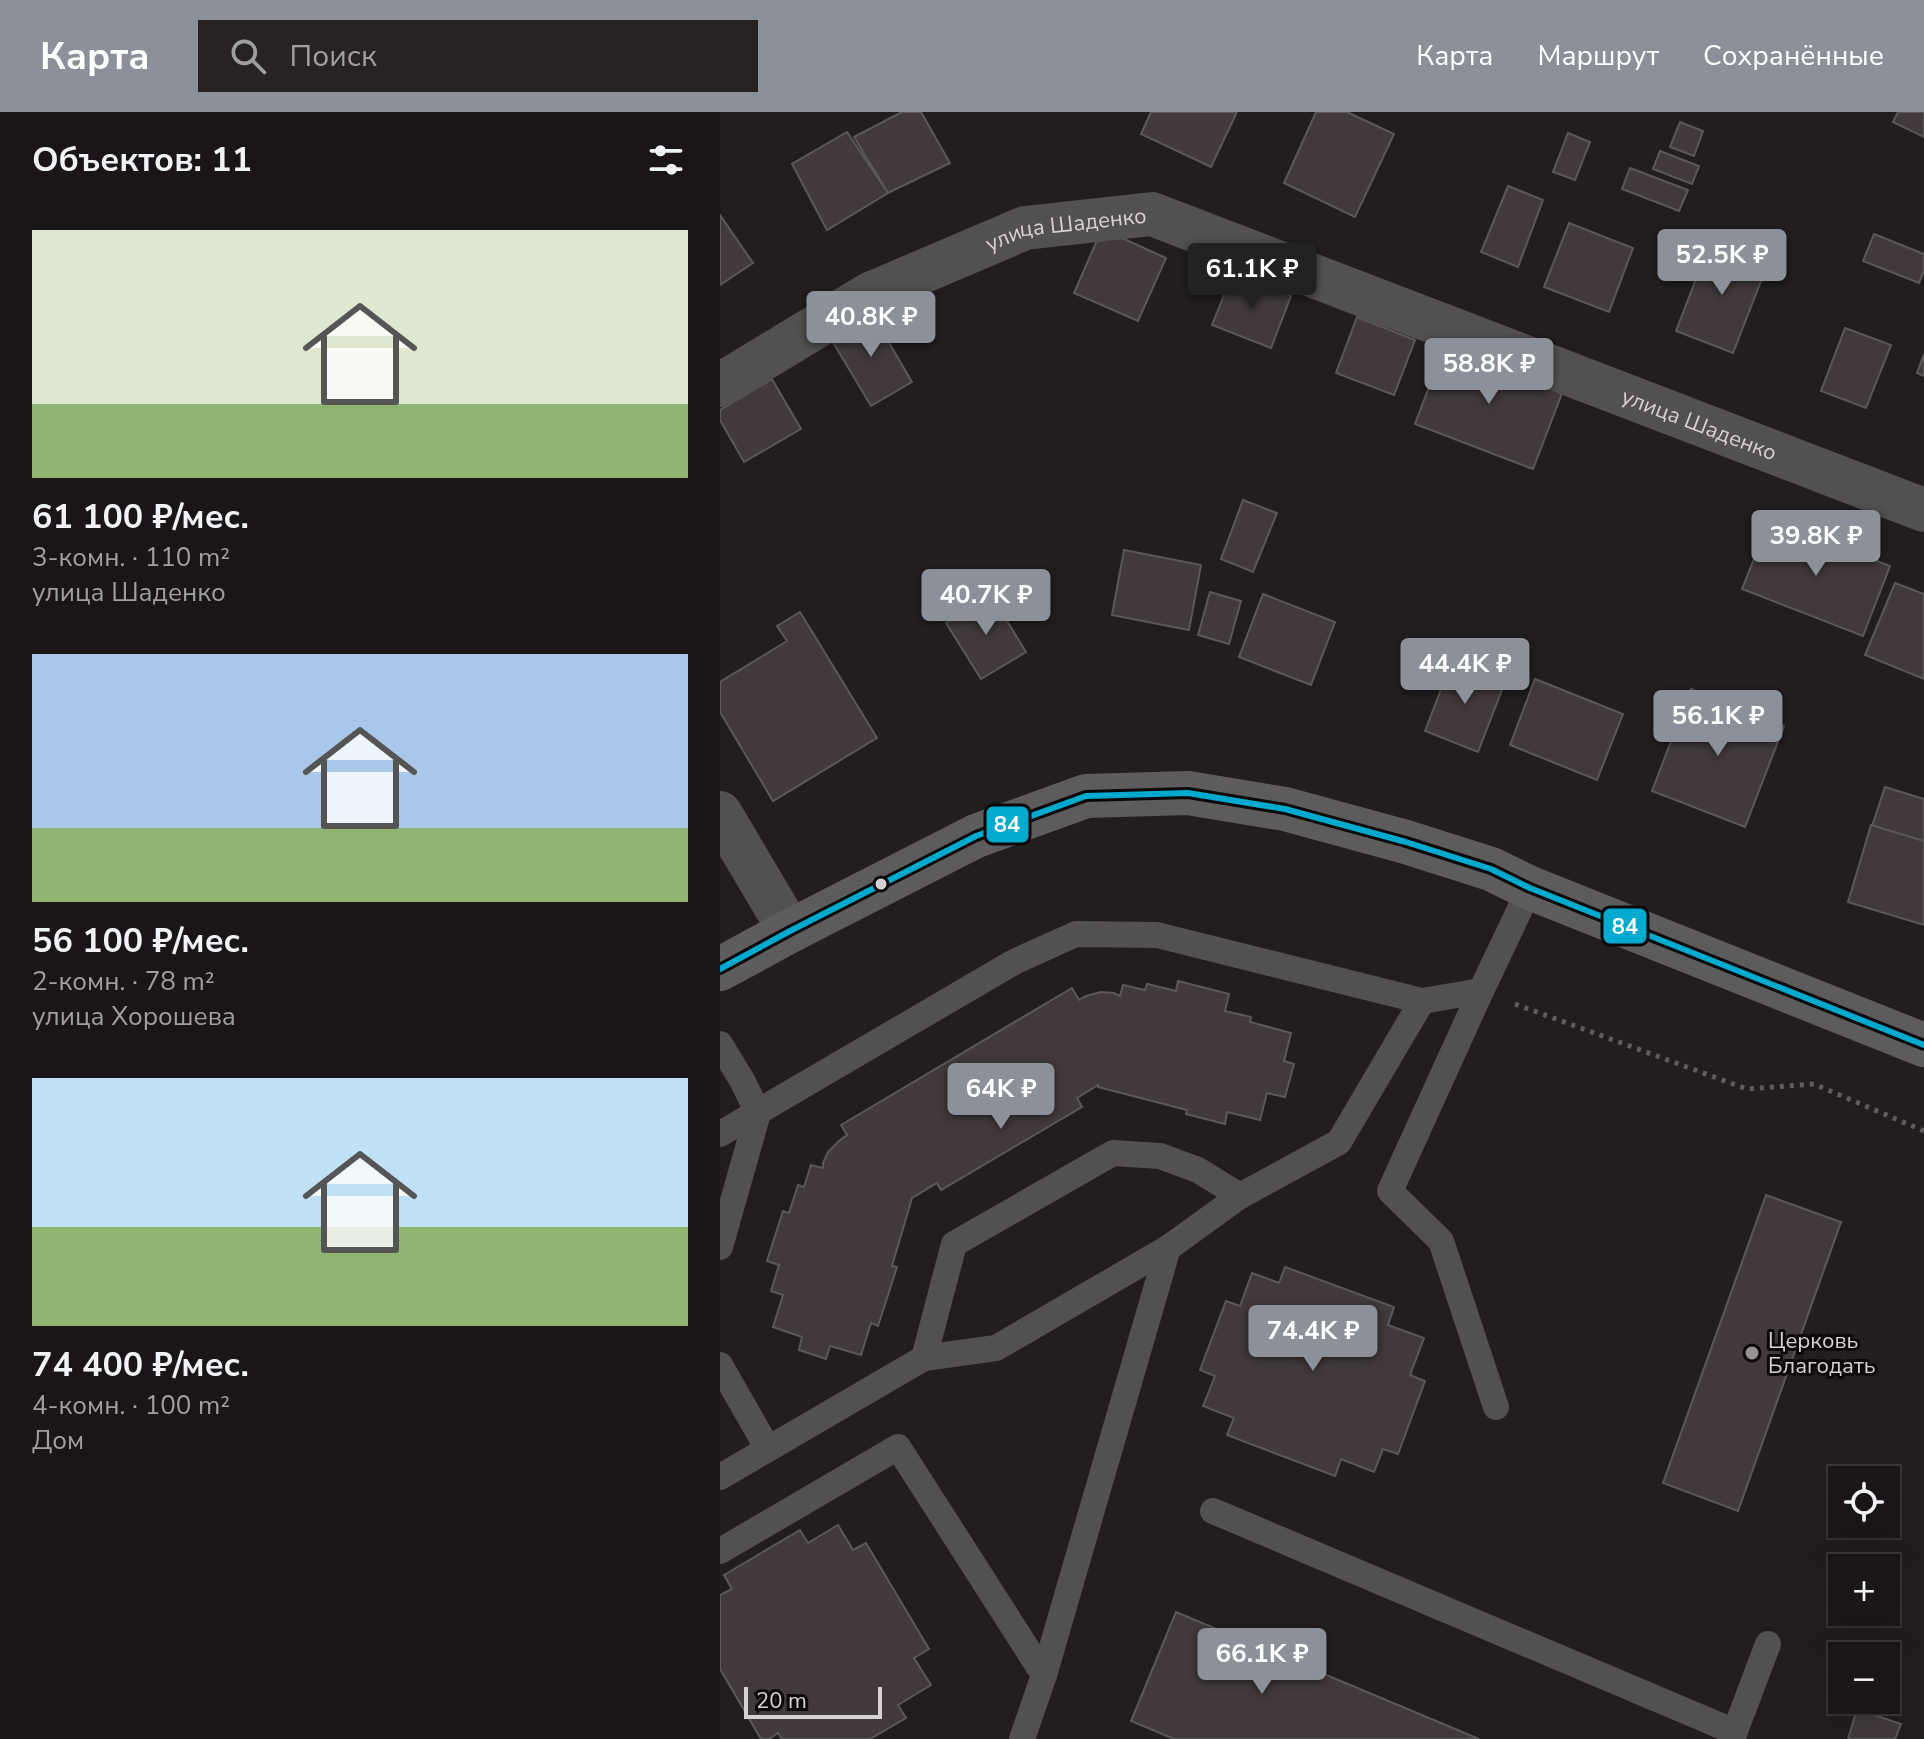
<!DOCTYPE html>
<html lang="ru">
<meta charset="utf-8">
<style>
body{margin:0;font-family:"Nunito Sans",sans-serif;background:#272324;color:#f1f3f6;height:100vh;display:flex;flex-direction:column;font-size:30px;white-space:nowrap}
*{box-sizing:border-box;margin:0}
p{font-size:26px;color:#9f9fa1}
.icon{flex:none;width:44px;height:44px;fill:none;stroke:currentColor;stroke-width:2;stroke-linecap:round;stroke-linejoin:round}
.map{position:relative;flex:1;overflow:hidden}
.panel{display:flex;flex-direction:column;background:#1a1617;width:720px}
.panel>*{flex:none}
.controls{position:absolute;left:1108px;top:1354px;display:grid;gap:16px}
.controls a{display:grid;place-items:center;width:72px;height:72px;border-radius:0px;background:#1a1617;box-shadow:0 8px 32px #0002,0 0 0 2px #383536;font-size:40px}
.scale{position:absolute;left:24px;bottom:20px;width:138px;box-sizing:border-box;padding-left:8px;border:4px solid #d6d2d2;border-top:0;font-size:22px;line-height:28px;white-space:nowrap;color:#d6d2d2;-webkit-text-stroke:6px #0a0808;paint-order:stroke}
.price{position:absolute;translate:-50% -68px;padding:0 18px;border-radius:8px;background:#8c9099;color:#fff;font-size:26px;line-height:52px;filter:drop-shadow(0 2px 4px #0008)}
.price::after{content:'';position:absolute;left:50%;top:48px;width:24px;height:18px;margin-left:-12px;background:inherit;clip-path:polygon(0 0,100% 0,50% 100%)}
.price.current{background:#222;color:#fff}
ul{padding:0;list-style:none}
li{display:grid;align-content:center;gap:16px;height:424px;padding:0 32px}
li span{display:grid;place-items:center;height:248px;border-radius:0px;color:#555}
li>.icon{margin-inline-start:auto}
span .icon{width:144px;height:144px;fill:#fffc;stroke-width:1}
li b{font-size:34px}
h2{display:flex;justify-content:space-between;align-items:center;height:96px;padding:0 32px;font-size:34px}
header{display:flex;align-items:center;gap:48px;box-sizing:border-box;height:112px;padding:0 40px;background:#8c9099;color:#fff}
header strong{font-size:38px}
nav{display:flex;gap:44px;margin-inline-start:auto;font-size:28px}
.search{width:560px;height:72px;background:#272324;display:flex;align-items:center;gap:20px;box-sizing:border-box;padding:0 28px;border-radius:0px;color:#9f9fa1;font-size:30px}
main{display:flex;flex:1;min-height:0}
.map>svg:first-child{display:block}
</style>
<header>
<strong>Карта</strong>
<div class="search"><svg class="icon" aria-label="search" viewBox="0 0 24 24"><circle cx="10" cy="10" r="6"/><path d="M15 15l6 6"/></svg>Поиск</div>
<nav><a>Карта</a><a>Маршрут</a><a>Сохранённые</a></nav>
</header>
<main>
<section class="panel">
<h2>Объектов: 11<svg class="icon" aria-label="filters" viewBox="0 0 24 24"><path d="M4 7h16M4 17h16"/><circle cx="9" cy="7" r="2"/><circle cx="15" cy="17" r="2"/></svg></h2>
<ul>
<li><span style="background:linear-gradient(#dfe7d0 70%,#8fb573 0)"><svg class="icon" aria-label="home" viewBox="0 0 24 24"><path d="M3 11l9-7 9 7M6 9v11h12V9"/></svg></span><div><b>61 100 ₽/мес.</b><p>3-комн. · 110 m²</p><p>улица Шаденко</p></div></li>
<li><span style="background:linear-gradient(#a9c7e8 70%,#8fb573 0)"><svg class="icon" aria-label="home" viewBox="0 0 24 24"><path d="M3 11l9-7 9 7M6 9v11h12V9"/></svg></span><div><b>56 100 ₽/мес.</b><p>2-комн. · 78 m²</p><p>улица Хорошева</p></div></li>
<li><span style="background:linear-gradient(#bfe0f5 60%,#8fb573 0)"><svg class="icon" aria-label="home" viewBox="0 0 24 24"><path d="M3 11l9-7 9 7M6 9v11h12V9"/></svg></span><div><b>74 400 ₽/мес.</b><p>4-комн. · 100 m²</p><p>Дом</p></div></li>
</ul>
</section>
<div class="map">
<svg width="1204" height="1627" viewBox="0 0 1204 1627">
<rect width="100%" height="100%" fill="#221e1f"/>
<!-- building -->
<g fill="#423a3a" stroke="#5b5858" stroke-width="2">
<path d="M182,0H201L230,51L168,81L134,25Z"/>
<path d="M431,0H517L491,55L421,22Z"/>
<path d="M596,0H627L674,22L635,105L564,71Z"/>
<path d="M1178,0H1204V25L1173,10Z"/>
<path d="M960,10L983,19L974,44L950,35Z"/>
<path d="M127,20L168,81L107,118L72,52Z"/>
<path d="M848,21L870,30L855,68L833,60Z"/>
<path d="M940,39L979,54L972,72L933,57Z"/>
<path d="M910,56L968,78L959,99L902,77Z"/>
<path d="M788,74L823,88L798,155L761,140Z"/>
<path d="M0,103L33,151L0,173Z"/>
<path d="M849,111L913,136L889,200L824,175Z"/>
<path d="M382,117L446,146L418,209L354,181Z"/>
<path d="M1154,122L1204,142V158L1199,171L1143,149Z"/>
<path d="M991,128L1048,151L1013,241L956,219Z"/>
<path d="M513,161L571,184L551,236L492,213Z"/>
<path d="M151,200L192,270L151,294L110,225Z"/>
<path d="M637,205L695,228L674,283L616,261Z"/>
<path d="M1125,216L1171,233L1146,296L1101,279Z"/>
<path d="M726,230L844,276L813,357L695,312Z"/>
<path d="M1204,242V264L1197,261Z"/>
<path d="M52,267L81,317L24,350L0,308V298Z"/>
<path d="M523,388L557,401L533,460L501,447Z"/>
<path d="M1050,407L1170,454L1143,524L1022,477Z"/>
<path d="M404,438L481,453L469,518L392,503Z"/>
<path d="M1175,471L1204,482V567L1145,543Z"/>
<path d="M490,480L521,489L509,532L478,523Z"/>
<path d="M543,482L615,510L591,573L519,545Z"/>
<path d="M271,483L306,540L261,567L226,511Z"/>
<path d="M80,500L157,626L53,689L0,600V570L67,529L57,514Z"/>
<path d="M732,549L785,570L758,640L705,619Z"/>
<path d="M815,567L903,602L877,668L790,633Z"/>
<path d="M971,577L1064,614L1025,715L932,679Z"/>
<path d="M1165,675L1204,687V730L1152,714Z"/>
<path d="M1151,713L1204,729V813L1128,790Z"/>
<path d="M458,869L509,882L505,899L531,905L530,910L571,921L564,949L574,952L565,985L547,981L540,1008L507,1000L505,1012L466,1002L467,998L378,975V973L357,986L362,995L221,1078L217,1071L192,1086L172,1154L177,1155L158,1214L151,1211L141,1243L110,1234L106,1247L79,1238L82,1225L53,1215L63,1183L51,1179L59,1153L47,1149L63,1099L69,1101L78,1073L84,1075L91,1053L103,1056V1051L108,1040L119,1029L127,1023L121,1013L352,876L359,888L366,884L381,880L394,881L400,884L403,873L425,878L427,872L456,879Z"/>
<path d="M1046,1083L1121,1110L1018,1399L943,1371Z"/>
<path d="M565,1155L674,1195L668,1213L704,1226L690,1263L705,1269L678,1342L663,1337L654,1360L621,1347L615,1364L507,1323L514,1306L483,1294L495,1264L480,1258L506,1189L520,1194L532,1161L559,1171Z"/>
<path d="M118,1413L133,1438L146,1431L209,1537L194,1546L211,1573L178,1593L186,1606L150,1627H62L58,1621L49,1627H41L0,1557V1483L12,1477L4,1463L80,1418L88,1431Z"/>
<path d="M456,1500L759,1627H454L411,1609Z"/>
<path d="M1137,1597L1181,1612L1175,1627H1128Z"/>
</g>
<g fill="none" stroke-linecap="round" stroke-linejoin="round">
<!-- path -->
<path stroke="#5e5c5d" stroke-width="5" stroke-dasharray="4 6" stroke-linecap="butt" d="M795,892L1027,977L1094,972L1204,1019"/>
<!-- lane -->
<g stroke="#525050" stroke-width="26">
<path d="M0,932L23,970L38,1001L0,1135"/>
<path d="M0,1022L294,850L356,822L437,823L702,889"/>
<path d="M204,1246L276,1236L448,1136L520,1084"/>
<path d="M0,1253L48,1337L204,1246L234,1132L393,1041L440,1044L478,1058L520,1084L619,1030L702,889L761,879"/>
<path d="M776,1295L721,1129L670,1079L761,879L810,776"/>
<path d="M0,1365L48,1337"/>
<path d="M493,1399L1015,1620"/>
<path d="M0,1439L178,1335L324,1563"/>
<path d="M302,1627L324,1563L448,1136"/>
<path d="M1012,1627L1048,1532"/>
</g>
<!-- street -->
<g stroke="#525050" stroke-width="44">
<path id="s1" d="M0,273L150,182L305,116L432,102L1204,398"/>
<path d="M0,701L70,819"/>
</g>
<!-- secondary -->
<path stroke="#5e5b5c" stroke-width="44" d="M0,857L70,819L256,724L366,684L468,681L565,697L686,730L771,757L810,776L1204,933"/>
<defs>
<path id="bus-1" d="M0,857L70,819L256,724L366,684L468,681L565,697L686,730L771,757L810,776L1204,933"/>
</defs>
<!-- bus-1 casing -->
<use href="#bus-1" stroke="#0a0808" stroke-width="12"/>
<!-- bus-1 -->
<use href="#bus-1" stroke="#00a9ce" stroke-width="6"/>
</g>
<!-- markers -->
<circle fill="#d6d2d2" stroke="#0a0808" stroke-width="3" cx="161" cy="772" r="7"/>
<circle fill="#979393" stroke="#0a0808" stroke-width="3" cx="1032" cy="1241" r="8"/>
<g text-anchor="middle" stroke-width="6" stroke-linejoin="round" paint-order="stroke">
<!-- street labels -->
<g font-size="22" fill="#d6d2d2" stroke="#0a0808">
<text dy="8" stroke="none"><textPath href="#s1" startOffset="384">улица Шаденко</textPath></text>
<text dy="8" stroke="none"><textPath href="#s1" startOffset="1058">улица Шаденко</textPath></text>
</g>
<!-- poi labels -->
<g font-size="22" fill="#d6d2d2" stroke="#0a0808" text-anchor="start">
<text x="1048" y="1236">Церковь<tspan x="1048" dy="25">Благодать</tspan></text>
</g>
</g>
<g stroke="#0a0808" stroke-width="3">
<rect x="265" y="693" width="45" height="39" rx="8" fill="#00a9ce"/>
<rect x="882" y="795" width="46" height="38" rx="8" fill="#00a9ce"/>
</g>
<g font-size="22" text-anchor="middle" font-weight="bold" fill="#fff">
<text x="287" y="720">84</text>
<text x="905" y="822">84</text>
</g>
</svg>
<div class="controls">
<a><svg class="icon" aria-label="locate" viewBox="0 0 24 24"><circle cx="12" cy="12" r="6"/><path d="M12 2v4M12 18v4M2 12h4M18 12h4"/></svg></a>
<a>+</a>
<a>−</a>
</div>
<div class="scale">20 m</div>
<b class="price" style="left:1002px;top:185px">52.5K ₽</b>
<b class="price current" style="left:532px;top:199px">61.1K ₽</b>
<b class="price" style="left:151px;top:247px">40.8K ₽</b>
<b class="price" style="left:769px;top:294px">58.8K ₽</b>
<b class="price" style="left:1096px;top:466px">39.8K ₽</b>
<b class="price" style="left:266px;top:525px">40.7K ₽</b>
<b class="price" style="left:745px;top:594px">44.4K ₽</b>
<b class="price" style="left:998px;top:646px">56.1K ₽</b>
<b class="price" style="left:281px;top:1019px">64K ₽</b>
<b class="price" style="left:593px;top:1261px">74.4K ₽</b>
<b class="price" style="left:542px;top:1584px">66.1K ₽</b>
</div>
</main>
